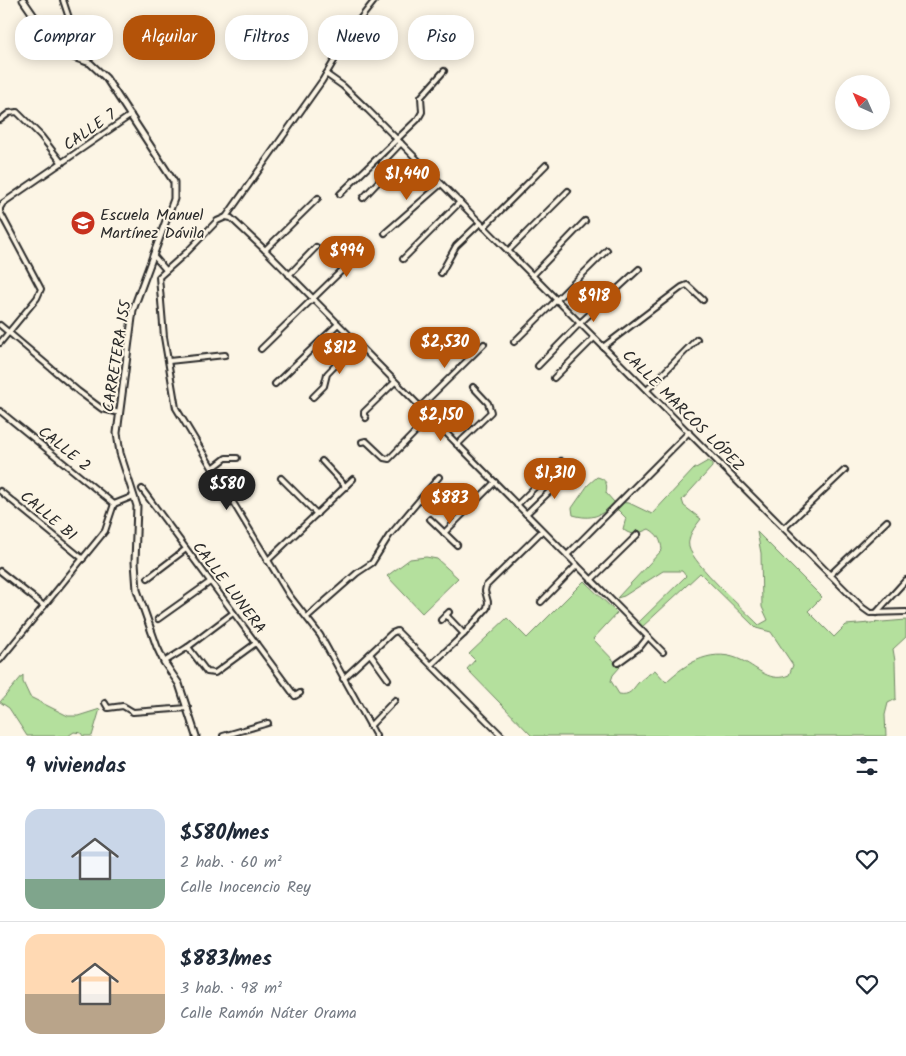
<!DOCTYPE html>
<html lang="es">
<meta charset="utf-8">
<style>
body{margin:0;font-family:Kalam,sans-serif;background:#f2f2f3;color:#1f2937;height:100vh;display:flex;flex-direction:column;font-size:19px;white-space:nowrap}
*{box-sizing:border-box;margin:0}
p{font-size:16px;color:#747a83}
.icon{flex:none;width:28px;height:28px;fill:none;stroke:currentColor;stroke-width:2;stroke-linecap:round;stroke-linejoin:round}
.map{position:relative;height:736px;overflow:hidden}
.side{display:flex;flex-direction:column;background:#fff;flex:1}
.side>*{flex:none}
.hud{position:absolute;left:15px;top:15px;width:500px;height:45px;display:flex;gap:10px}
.needle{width:32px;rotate:315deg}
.buttons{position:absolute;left:835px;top:75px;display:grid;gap:10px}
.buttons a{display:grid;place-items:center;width:55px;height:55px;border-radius:50%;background:#fff;box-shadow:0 2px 12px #0003;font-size:25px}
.price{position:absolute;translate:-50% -42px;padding:0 11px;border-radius:18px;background:#b45309;color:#fff;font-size:16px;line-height:32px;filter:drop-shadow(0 1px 2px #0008)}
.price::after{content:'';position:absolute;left:50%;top:30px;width:15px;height:11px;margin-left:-8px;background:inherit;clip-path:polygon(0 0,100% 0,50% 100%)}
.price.on{background:#222;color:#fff}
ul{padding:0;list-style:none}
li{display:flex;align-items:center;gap:15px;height:125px;padding:0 25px}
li+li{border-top:1px solid #e0e1e3}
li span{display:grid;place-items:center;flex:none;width:140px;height:100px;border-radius:15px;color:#555}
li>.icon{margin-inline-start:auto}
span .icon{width:60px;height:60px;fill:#fffc;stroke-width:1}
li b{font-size:21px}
h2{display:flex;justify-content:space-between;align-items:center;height:60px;padding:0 25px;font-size:21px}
.pill{padding:0 18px;border-radius:20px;background:#fff;box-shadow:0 2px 12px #0003;font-size:18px;line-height:45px}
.pill.on{background:#b45309;color:#fff}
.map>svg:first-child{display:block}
</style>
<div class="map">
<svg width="906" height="736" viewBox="0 0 906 736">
<rect width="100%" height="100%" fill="#fcf5e5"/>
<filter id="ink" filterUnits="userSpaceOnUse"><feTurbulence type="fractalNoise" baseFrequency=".02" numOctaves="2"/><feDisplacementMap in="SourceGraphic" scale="10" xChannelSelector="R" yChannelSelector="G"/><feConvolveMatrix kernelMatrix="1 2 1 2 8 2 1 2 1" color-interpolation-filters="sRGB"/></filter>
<g filter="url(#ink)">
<!-- green -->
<g fill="#b4e09d" stroke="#708664">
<path d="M708,461L712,463V467L682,500L684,506L701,519C695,527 687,536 689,547C693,564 744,610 759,625L768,620L762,607L761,553L757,532L822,597L808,611L834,637L846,625L906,620V637L893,649L895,661L896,699L888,703L885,715L886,736H532L467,669L475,660L469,654L507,618L527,638L584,581L617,613L593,639L620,667L613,675L611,681L619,694C630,696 632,690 638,683C643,678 649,674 655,670L666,682C687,662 714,646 743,661C759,669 770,683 789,675L793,665L771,632L756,628L700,573L641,628L637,624L686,576L682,571H663L624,596L617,598L662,550C661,540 658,534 649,529C639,533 631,537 623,529L626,518L618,510L608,509C597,518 587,519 573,515L572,508L588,485L597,477C606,479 608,484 606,493L614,502L629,503L652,514L694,469Z"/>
<path d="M426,557L437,559L458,578L422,613L387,576L410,559Z"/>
<path d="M23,675V682L30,697L68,716H78L100,709L92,736H83L81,733L74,732L68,736H27L9,708L0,702Z"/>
</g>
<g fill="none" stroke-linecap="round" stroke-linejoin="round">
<defs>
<g id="minor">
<path d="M63,0L78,45L79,59"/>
<path d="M375,0L356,24L322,81L226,217L217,221L187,252L159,277L164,337L176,408L289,595L320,635L376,736"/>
<path d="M78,45L90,23"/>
<path d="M326,74L343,86L368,110L863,608L870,613L906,612"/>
<path d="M0,120L9,113L17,112L41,136L62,163"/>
<path d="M340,194L418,119L422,112L421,97L444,71"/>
<path d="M363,198L381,179L382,163L401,143"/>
<path d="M226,217L231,218L265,250L663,652"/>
<path d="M484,227L546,165"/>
<path d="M385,233L441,184"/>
<path d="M265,250L318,198"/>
<path d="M508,251L568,191"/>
<path d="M153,255L166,270"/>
<path d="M403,259L460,202"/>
<path d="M441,273L456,246L480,223"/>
<path d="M289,275L316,247"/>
<path d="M533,275L585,221"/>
<path d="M0,325L78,391L102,409L120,413"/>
<path d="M514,342L607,250"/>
<path d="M0,343L37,298L41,289L0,212V208L3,203L131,115"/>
<path d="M603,347L682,287L687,285L703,300"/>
<path d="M261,349L369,244"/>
<path d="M169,361L225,355"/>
<path d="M538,366L580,323L639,269"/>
<path d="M554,378L594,338"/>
<path d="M275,384L338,324"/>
<path d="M647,390L697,339"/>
<path d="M313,397L324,386L327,374L357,343"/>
<path d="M420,407L484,344"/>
<path d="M0,411L114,504"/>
<path d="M366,418L364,415V412L395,382"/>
<path d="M362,442L366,441L384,458L389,459L430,417"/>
<path d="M457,445L491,412L488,403L473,387"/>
<path d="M322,461L346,487"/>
<path d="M213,468L226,458H237"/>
<path d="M281,478L317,514"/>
<path d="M142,489L295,696L300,693"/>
<path d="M0,491L83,559"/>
<path d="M114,504L134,496"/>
<path d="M517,505L561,461"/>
<path d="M526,514L571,471"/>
<path d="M430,519L457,545"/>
<path d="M784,528L845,470"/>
<path d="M444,533L495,482"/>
<path d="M567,555L689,432"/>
<path d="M267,561L353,479"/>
<path d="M0,571L44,606"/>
<path d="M830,575L887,521"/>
<path d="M148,578L186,549"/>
<path d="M591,580L638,534"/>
<path d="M541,602L577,565"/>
<path d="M876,613L906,580"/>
<path d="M446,615L464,634"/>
<path d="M307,617L357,573L372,563L389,536L439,477"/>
<path d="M158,619L210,582"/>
<path d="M441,620L449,612"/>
<path d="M188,647L207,672L215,673L256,643"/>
<path d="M370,654L388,679"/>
<path d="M0,660L105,531L114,504"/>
<path d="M164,662L188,647L233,613"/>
<path d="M618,663L640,647L648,637"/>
<path d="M432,664L464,634L487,608L488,602L485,591L486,586L542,531"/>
<path d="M343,679L392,633L397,631L502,736"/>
<path d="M105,703L108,708L123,706L133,712L188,708"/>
<path d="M370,726L395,700"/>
<path d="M223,736L268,723"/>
</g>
<path id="tertiary" d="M23,0L54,45L65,54L90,63L106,78L174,182V199L133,310L117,433L120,453L137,506L135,562L137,590L157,647L164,662L179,684L196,736"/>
</defs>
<!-- minor casing -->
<use href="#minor" stroke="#2b2b2b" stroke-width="8"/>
<!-- tertiary casing -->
<use href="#tertiary" stroke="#2b2b2b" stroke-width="9"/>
<!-- minor -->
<use href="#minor" stroke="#fcf5e5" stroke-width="4"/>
<!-- tertiary -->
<use href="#tertiary" stroke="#fcf5e5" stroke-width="5"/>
</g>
</g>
<!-- icons -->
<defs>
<symbol id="school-disc" viewBox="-11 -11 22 22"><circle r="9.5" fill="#c8321e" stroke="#fcf5e5"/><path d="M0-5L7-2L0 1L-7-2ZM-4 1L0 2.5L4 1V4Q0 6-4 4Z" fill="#fff"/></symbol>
</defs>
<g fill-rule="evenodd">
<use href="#school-disc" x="69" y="209" width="28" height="28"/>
</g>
<g text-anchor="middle" stroke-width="4" stroke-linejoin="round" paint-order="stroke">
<!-- street labels -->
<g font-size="16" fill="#2b2b2b" stroke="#fcf5e5">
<text transform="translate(89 129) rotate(-35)" y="6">CALLE 7</text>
<text transform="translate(116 356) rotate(-81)" y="6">CARRETERA 155</text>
<text transform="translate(684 410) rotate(45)" y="6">CALLE MARCOS LÓPEZ</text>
<text transform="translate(65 448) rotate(39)" y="6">CALLE 2</text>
<text transform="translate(49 515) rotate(40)" y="6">CALLE B1</text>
<text transform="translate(230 587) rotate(53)" y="6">CALLE LUNERA</text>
</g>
<!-- poi labels -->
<g font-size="16" fill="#2b2b2b" stroke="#fcf5e5" text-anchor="start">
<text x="100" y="220">Escuela Manuel<tspan x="100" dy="18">Martínez Dávila</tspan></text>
</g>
</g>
</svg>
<div class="buttons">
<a><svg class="needle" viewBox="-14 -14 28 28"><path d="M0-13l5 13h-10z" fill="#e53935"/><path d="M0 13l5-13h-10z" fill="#747a83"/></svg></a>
</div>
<b class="price" style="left:407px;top:201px">$1,440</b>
<b class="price" style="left:347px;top:278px">$994</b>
<b class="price" style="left:594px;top:323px">$918</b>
<b class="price" style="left:445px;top:369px">$2,530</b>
<b class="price" style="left:340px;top:375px">$812</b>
<b class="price" style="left:441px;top:442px">$2,150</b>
<b class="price" style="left:555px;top:500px">$1,310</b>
<b class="price on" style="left:227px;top:511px">$580</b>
<b class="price" style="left:450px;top:525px">$883</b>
<div class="hud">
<a class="pill">Comprar</a>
<a class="pill on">Alquilar</a>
<a class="pill">Filtros</a>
<a class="pill">Nuevo</a>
<a class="pill">Piso</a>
</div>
</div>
<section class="side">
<h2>9 viviendas<svg class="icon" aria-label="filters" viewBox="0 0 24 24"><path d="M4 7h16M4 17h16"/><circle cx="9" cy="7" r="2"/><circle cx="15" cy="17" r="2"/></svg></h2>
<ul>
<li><span style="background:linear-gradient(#c9d6e8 70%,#7fa58c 0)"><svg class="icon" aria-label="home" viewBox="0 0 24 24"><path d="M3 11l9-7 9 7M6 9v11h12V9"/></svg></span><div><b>$580/mes</b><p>2 hab. · 60 m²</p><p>Calle Inocencio Rey</p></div><svg class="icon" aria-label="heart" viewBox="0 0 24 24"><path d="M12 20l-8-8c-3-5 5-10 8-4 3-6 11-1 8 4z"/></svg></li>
<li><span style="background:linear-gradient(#ffd9b3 60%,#b9a48a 0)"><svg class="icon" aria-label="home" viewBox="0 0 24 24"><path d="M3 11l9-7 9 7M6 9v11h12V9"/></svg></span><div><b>$883/mes</b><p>3 hab. · 98 m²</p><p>Calle Ramón Náter Orama</p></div><svg class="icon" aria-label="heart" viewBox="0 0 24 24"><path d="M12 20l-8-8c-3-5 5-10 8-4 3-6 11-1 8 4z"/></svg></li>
</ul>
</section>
